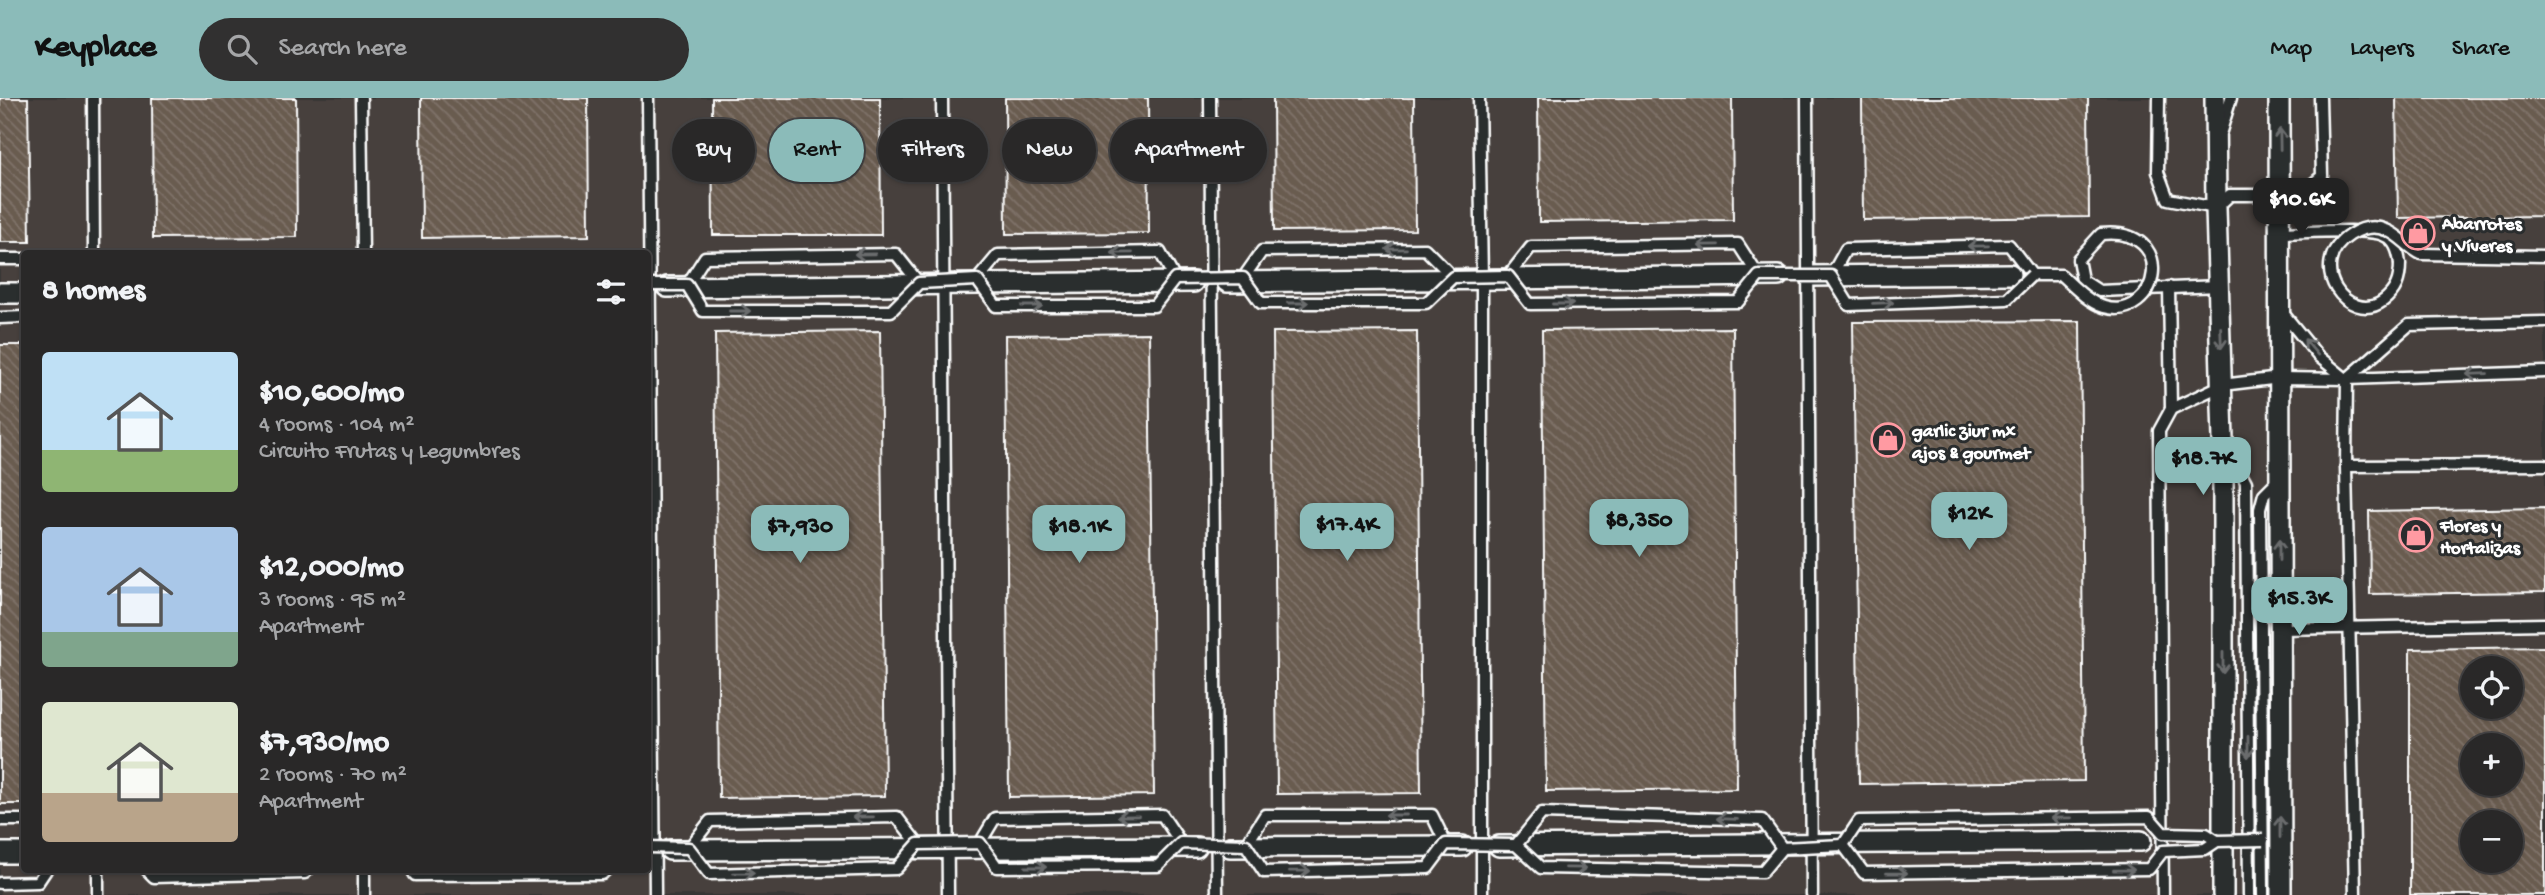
<!DOCTYPE html>
<meta charset="utf-8">
<style>
body{margin:0;font-family:"Gochi Hand",sans-serif;background:#313030;color:#f1f3f6;height:100vh;display:flex;flex-direction:column;font-size:26px;white-space:nowrap}
*{box-sizing:border-box;margin:0}
p{font-size:23px;color:#a5a6a8}
.icon{flex:none;width:38px;height:38px;fill:none;stroke:currentColor;stroke-width:2;stroke-linecap:round;stroke-linejoin:round}
.map{position:relative;flex:1;overflow:hidden}
.side{position:absolute;left:21px;top:152px;width:630px;height:623px;display:flex;flex-direction:column;background:#292828;border-radius:7px;box-shadow:0 2px 5px #0004,0 0 0 2px #454445}
.side>*{flex:none}
.banner{position:absolute;left:672px;top:21px;width:665px;height:63px;display:flex;gap:14px}
.fabs{position:absolute;left:2460px;top:558px;display:grid;gap:14px}
.fabs a{display:grid;place-items:center;width:63px;height:63px;border-radius:50%;background:#292828;box-shadow:0 2px 5px #0004,0 0 0 2px #454445;font-size:35px}
.price{position:absolute;translate:-50% -60px;padding:0 16px;border-radius:14px;background:#8bbbb9;color:#111;font-size:23px;line-height:46px;filter:drop-shadow(0 2px 4px #0008)}
.price::after{content:'';position:absolute;left:50%;top:42px;width:21px;height:16px;margin-left:-10px;background:inherit;clip-path:polygon(0 0,100% 0,50% 100%)}
.price.active{background:#222;color:#fff}
ul{padding:0;list-style:none}
li{display:flex;align-items:center;gap:21px;height:175px;padding:0 21px}
li span{display:grid;place-items:center;flex:none;width:196px;height:140px;border-radius:7px;color:#555}
li>.icon{margin-inline-start:auto}
span .icon{width:84px;height:84px;fill:#fffc;stroke-width:1}
li b{font-size:30px}
h2{display:flex;justify-content:space-between;align-items:center;height:84px;padding:0 21px;font-size:30px}
.chip{padding:0 24px;border-radius:32px;background:#292828;box-shadow:0 2px 5px #0004,0 0 0 2px #454445;font-size:24px;line-height:63px}
.chip.active{background:#8bbbb9;color:#111}
header{display:flex;align-items:center;gap:42px;box-sizing:border-box;height:98px;padding:0 35px;background:#8bbbb9;color:#111}
header strong{font-size:33px}
nav{display:flex;gap:38px;margin-inline-start:auto;font-size:24px}
.search{width:490px;height:63px;background:#313030;display:flex;align-items:center;gap:18px;box-sizing:border-box;padding:0 24px;border-radius:38px;color:#a5a6a8;font-size:26px}
.map>svg:first-child{display:block}
</style>
<header>
<strong>Keyplace</strong>
<div class="search"><svg class="icon" aria-label="search" viewBox="0 0 24 24"><circle cx="10" cy="10" r="6"/><path d="M15 15l6 6"/></svg>Search here</div>
<nav><a>Map</a><a>Layers</a><a>Share</a></nav>
</header>
<div class="map">
<svg width="2545" height="797" viewBox="0 0 2545 797">
<defs>
<pattern id="building-back-hatch" width="6" height="6" patternUnits="userSpaceOnUse" patternTransform="scale(1.75)"><rect width="6" height="6" fill="#695b50"/><path d="M-1 5l2 2M0 0l6 6M5-1l2 2" fill="none" stroke="#80746a"/></pattern>
</defs>
<rect width="100%" height="100%" fill="#373635"/>
<filter id="ink" filterUnits="userSpaceOnUse"><feTurbulence type="fractalNoise" baseFrequency=".0143" numOctaves="2"/><feDisplacementMap in="SourceGraphic" scale="14" xChannelSelector="R" yChannelSelector="G"/><feConvolveMatrix kernelMatrix="1 2 1 2 8 2 1 2 1" color-interpolation-filters="sRGB"/></filter>
<g filter="url(#ink)">
<!-- built -->
<path fill="#46413d" fill-rule="evenodd" d="M0,0H2545V797H0ZM24,156H648V772H24ZM2473,570H2511V609H2473ZM2473,648H2511V686H2473ZM2473,724H2511V763H2473Z"/>
<!-- building -->
<g fill="url(#building-back-hatch)" stroke="#fff" stroke-width="2" fill-rule="evenodd">
<path d="M0,0H28L30,144H0Z"/>
<path d="M152,0H296L297,139L153,140Z"/>
<path d="M421,0H588L589,138L422,140Z"/>
<path d="M712,0H880L881,137H713Z"/>
<path d="M1005,0H1148L1149,135L1006,136Z"/>
<path d="M1273,0H1414L1415,132L1274,133Z"/>
<path d="M1538,0H1732L1733,122L1539,124Z"/>
<path d="M1862,0H2088L2089,119L1863,122Z"/>
<path d="M2396,0H2545V118L2398,120Z"/>
<path d="M2080,223L2084,683L1859,686L1853,224Z"/>
<path d="M1733,230L1737,691L1546,693L1542,232Z"/>
<path d="M880,233L885,698L719,700L715,235Z"/>
<path d="M1417,233L1421,695L1277,696L1273,234Z"/>
<path d="M1149,235L1154,697L1009,699L1005,237Z"/>
<rect x="0" y="247" width="24" height="459"/>
<path d="M2545,410V494L2370,496L2369,413Z"/>
<path d="M2545,549V797H2410V551ZM2473,570H2511V609H2473ZM2473,648H2511V686H2473ZM2473,724H2511V763H2473Z"/>
</g>
<g fill="none" stroke-linecap="round" stroke-linejoin="round">
<defs>
<g id="lane">
<path d="M93,0L94,156"/>
<path d="M361,0L363,156"/>
<path d="M648,0L655,797"/>
<path d="M942,0L948,797"/>
<path d="M1210,0L1217,797"/>
<path d="M1479,0L1482,181V797"/>
<path d="M1807,0L1812,797"/>
<path d="M2159,0L2158,74L2168,101L2216,110L2230,97H2262L2281,113L2322,78L2320,0"/>
<path d="M2221,33L2231,0"/>
<path d="M2281,135C2301,135 2371,129 2385,138C2396,143 2399,156 2400,166"/>
<path d="M2421,156L2545,158"/>
<path d="M0,161H24"/>
<path d="M2078,161L2082,182L2099,193L2219,188"/>
<path d="M1508,178L1531,149L1738,146L1758,177"/>
<path d="M1831,178L1846,151L2009,147L2032,177H2061"/>
<path d="M1243,180L1262,153L1425,151L1453,179"/>
<path d="M977,182L998,157L1160,154L1175,181"/>
<path d="M687,187L705,159L896,156L919,185"/>
<path d="M2169,189L2171,311"/>
<path d="M2282,214L2318,258L2346,281"/>
<path d="M0,220L24,219"/>
<path d="M2227,348L2246,384L2249,797"/>
<path d="M2346,368L2545,367"/>
<path d="M2280,531L2545,526"/>
<path d="M0,722H24"/>
<path d="M980,745L995,720L1162,717L1181,745"/>
<path d="M1246,747L1265,717H1432L1446,746"/>
<path d="M689,750L710,723L897,719L918,746"/>
<path d="M98,772V797"/>
<path d="M147,772L154,779L305,775L308,772"/>
<path d="M364,772V797"/>
<path d="M412,772L415,777L602,776L606,772"/>
<path d="M0,785L38,784L46,772"/>
<path d="M2163,797L2159,333L2171,311L2222,287L2280,280L2347,281L2545,274"/>
<path d="M2263,797L2260,411L2264,396L2279,381"/>
<path d="M2355,797L2346,368L2347,281L2409,227L2545,224"/>
</g>
<g id="street">
<path d="M2215,0L2216,110L2223,341V797"/>
<path d="M2279,0L2281,797"/>
<path d="M1811,178L2010,176"/>
<path d="M1227,184L1778,178"/>
<path d="M667,189L1193,184"/>
<path d="M0,195H24"/>
<path d="M1499,748L2141,743"/>
<path d="M1230,749L1462,748"/>
<path d="M670,752L1196,749"/>
<path d="M0,755H24"/>
</g>
</defs>
<!-- lane casing -->
<use href="#lane" stroke="#fff" stroke-width="15"/>
<!-- street casing -->
<use href="#street" stroke="#fff" stroke-width="24"/>
<!-- lane -->
<use href="#lane" stroke="#2a2d2e" stroke-width="10"/>
<!-- street -->
<use href="#street" stroke="#2a2d2e" stroke-width="19"/>
<defs>
<g id="lane-bridge">
<path d="M2400,166C2400,182 2396,193 2383,203C2349,228 2303,167 2350,137C2361,130 2374,127 2386,132C2400,137 2408,150 2421,156"/>
<path d="M2061,177C2073,188 2088,204 2104,209C2159,225 2180,128 2101,136L2078,161"/>
<path d="M648,187H687L703,213H891L919,185L977,182L996,208H1154L1175,181L1243,180L1261,205H1426L1453,179L1508,178L1530,206L1738,204L1759,178H1831L1849,207L2007,201L2032,177"/>
<path d="M1516,747L1542,715L1762,722L1782,750"/>
<path d="M1843,747L1864,775L2149,771L2163,753L2205,751L2217,743L2263,742"/>
<path d="M1843,747L1859,723L2149,719L2163,735L2206,736L2217,743"/>
<path d="M648,749L689,750L709,776L896,771L918,746L980,745L997,769L1158,768L1181,745L1246,747L1264,774L1428,770L1446,746L1516,747L1541,770L1762,774L1782,750L1843,747"/>
</g>
</defs>
<!-- lane-bridge casing -->
<use href="#lane-bridge" stroke="#fff" stroke-width="15" stroke-linecap="butt"/>
<!-- lane-bridge -->
<use href="#lane-bridge" stroke="#2a2d2e" stroke-width="10"/>
</g>
<!-- one-way arrows -->
<defs><path id="oneway-shaft" d="M-6 0H5M1.5-3L5.5 0L1.5 3" fill="none" stroke-width="1.6" stroke-linecap="round" stroke-linejoin="round" transform="scale(1.75)"/></defs>
<g stroke="#6a6c6d">
<use href="#oneway-shaft" transform="translate(2280 41) rotate(-91)"/>
<use href="#oneway-shaft" transform="translate(1708 147) rotate(179)"/>
<use href="#oneway-shaft" transform="translate(1978 148) rotate(179)"/>
<use href="#oneway-shaft" transform="translate(1396 151) rotate(179)"/>
<use href="#oneway-shaft" transform="translate(1122 155) rotate(179)"/>
<use href="#oneway-shaft" transform="translate(865 156) rotate(179)"/>
<use href="#oneway-shaft" transform="translate(1298 205)"/>
<use href="#oneway-shaft" transform="translate(1883 205) rotate(-2)"/>
<use href="#oneway-shaft" transform="translate(1563 206)"/>
<use href="#oneway-shaft" transform="translate(1032 208)"/>
<use href="#oneway-shaft" transform="translate(740 213)"/>
<use href="#oneway-shaft" transform="translate(2221 240) rotate(88)"/>
<use href="#oneway-shaft" transform="translate(2311 249) rotate(-130)"/>
<use href="#oneway-shaft" transform="translate(2477 276) rotate(178)"/>
<use href="#oneway-shaft" transform="translate(2279 452) rotate(-90)"/>
<use href="#oneway-shaft" transform="translate(2223 565) rotate(90)"/>
<use href="#oneway-shaft" transform="translate(2248 649) rotate(90)"/>
<use href="#oneway-shaft" transform="translate(1396 717) rotate(180)"/>
<use href="#oneway-shaft" transform="translate(1128 718) rotate(179)"/>
<use href="#oneway-shaft" transform="translate(863 719) rotate(179)"/>
<use href="#oneway-shaft" transform="translate(2061 720) rotate(179)"/>
<use href="#oneway-shaft" transform="translate(1727 721) rotate(-178)"/>
<use href="#oneway-shaft" transform="translate(2280 729) rotate(-90)"/>
<use href="#oneway-shaft" transform="translate(1036 769)"/>
<use href="#oneway-shaft" transform="translate(1576 770) rotate(1)"/>
<use href="#oneway-shaft" transform="translate(2124 772) rotate(-1)"/>
<use href="#oneway-shaft" transform="translate(1300 773) rotate(-1)"/>
<use href="#oneway-shaft" transform="translate(744 775) rotate(-1)"/>
<use href="#oneway-shaft" transform="translate(1897 775) rotate(-1)"/>
</g>
</g>
<!-- icons -->
<defs>
<symbol id="shop-ring" viewBox="-11 -11 22 22"><circle r="9.5" fill="#2a2d2e" stroke="#ff9aa2" stroke-width="1.5"/><path d="M-5-2.5h2.3a2.7 3.5 0 0 1 5.4 0H5L5.5 6h-11ZM-1.5-2.5h3a1.5 2.3 0 0 0-3 0Z" fill="#ff9aa2"/></symbol>
</defs>
<g fill-rule="evenodd">
<use href="#shop-ring" x="2399" y="116" width="38" height="38"/>
<use href="#shop-ring" x="1869" y="323" width="38" height="38"/>
<use href="#shop-ring" x="2397" y="418" width="38" height="38"/>
</g>
<g text-anchor="middle" stroke-width="6" stroke-linejoin="round" paint-order="stroke">
<!-- poi labels -->
<g font-size="19" font-weight="bold" fill="#fff" stroke="#2a2d2e" text-anchor="start">
<text x="2442" y="131">Abarrotes<tspan x="2442" dy="22">y Víveres</tspan></text>
<text x="1912" y="338">garlic ziur mx<tspan x="1912" dy="22">ajos &amp; gourmet</tspan></text>
<text x="2440" y="433">Flores y<tspan x="2440" dy="22">Hortalizas</tspan></text>
</g>
</g>
</svg>
<div class="fabs">
<a><svg class="icon" aria-label="locate" viewBox="0 0 24 24"><circle cx="12" cy="12" r="6"/><path d="M12 2v4M12 18v4M2 12h4M18 12h4"/></svg></a>
<a>+</a>
<a>−</a>
</div>
<b class="price active" style="left:2301px;top:140px">$10.6K</b>
<b class="price" style="left:2203px;top:399px">$18.7K</b>
<b class="price" style="left:1969px;top:454px">$12K</b>
<b class="price" style="left:1639px;top:461px">$8,350</b>
<b class="price" style="left:1347px;top:465px">$17.4K</b>
<b class="price" style="left:800px;top:467px">$7,930</b>
<b class="price" style="left:1079px;top:467px">$18.1K</b>
<b class="price" style="left:2299px;top:539px">$15.3K</b>
<div class="banner">
<a class="chip">Buy</a>
<a class="chip active">Rent</a>
<a class="chip">Filters</a>
<a class="chip">New</a>
<a class="chip">Apartment</a>
</div>
<section class="side">
<h2>8 homes<svg class="icon" aria-label="filters" viewBox="0 0 24 24"><path d="M4 7h16M4 17h16"/><circle cx="9" cy="7" r="2"/><circle cx="15" cy="17" r="2"/></svg></h2>
<ul>
<li><span style="background:linear-gradient(#bfe0f5 70%,#8fb573 0)"><svg class="icon" aria-label="home" viewBox="0 0 24 24"><path d="M3 11l9-7 9 7M6 9v11h12V9"/></svg></span><div><b>$10,600/mo</b><p>4 rooms · 104 m²</p><p>Circuito Frutas y Legumbres</p></div></li>
<li><span style="background:linear-gradient(#a9c7e8 75%,#7fa58c 0)"><svg class="icon" aria-label="home" viewBox="0 0 24 24"><path d="M3 11l9-7 9 7M6 9v11h12V9"/></svg></span><div><b>$12,000/mo</b><p>3 rooms · 95 m²</p><p>Apartment</p></div></li>
<li><span style="background:linear-gradient(#dfe7d0 65%,#b9a48a 0)"><svg class="icon" aria-label="home" viewBox="0 0 24 24"><path d="M3 11l9-7 9 7M6 9v11h12V9"/></svg></span><div><b>$7,930/mo</b><p>2 rooms · 70 m²</p><p>Apartment</p></div></li>
</ul>
</section>
</div>
